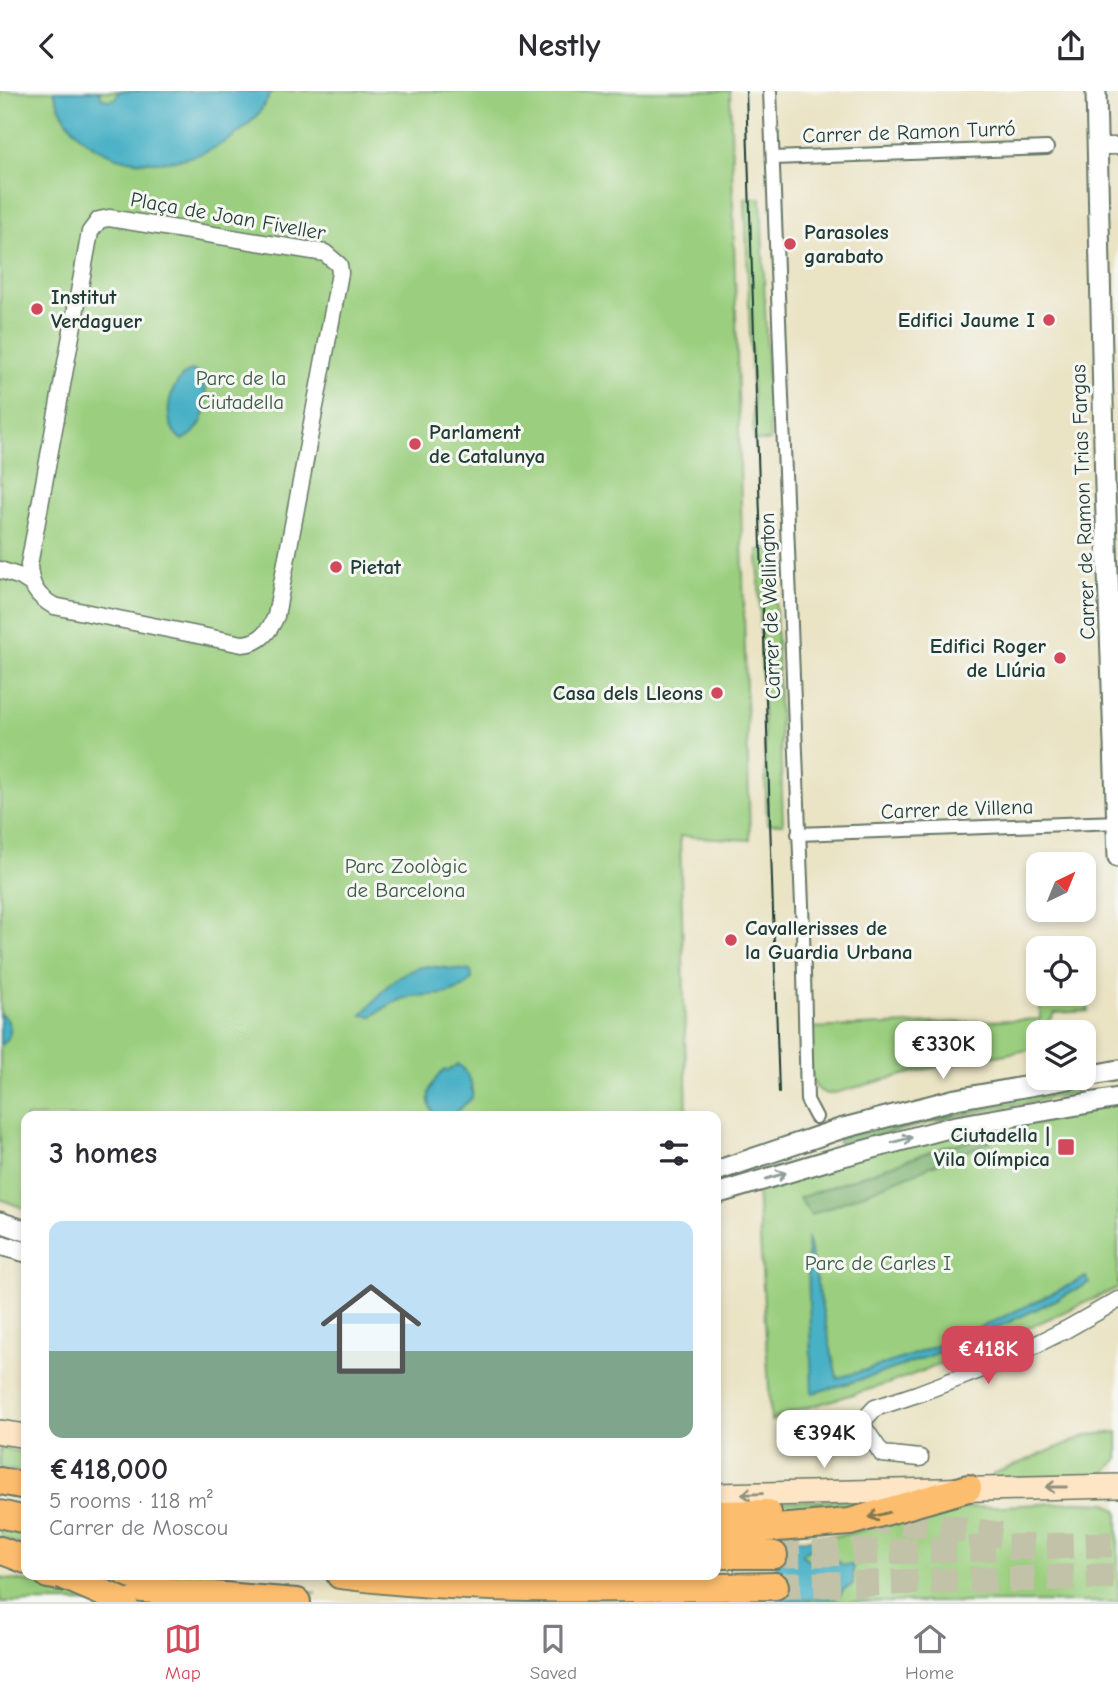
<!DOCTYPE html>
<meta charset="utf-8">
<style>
body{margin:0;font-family:"Comic Neue",sans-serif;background:#f2f2f3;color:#2b2b33;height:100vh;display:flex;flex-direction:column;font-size:26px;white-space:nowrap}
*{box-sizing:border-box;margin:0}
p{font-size:23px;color:#7c7c81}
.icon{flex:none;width:38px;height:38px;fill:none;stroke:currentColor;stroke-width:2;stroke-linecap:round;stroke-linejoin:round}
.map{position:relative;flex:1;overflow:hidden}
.panel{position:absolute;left:21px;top:1020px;width:700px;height:469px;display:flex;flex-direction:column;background:#fff;border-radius:14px;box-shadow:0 4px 10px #0003}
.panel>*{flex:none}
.needle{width:46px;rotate:43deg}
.fabs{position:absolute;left:1026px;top:761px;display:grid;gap:14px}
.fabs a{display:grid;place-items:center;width:70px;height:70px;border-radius:14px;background:#fff;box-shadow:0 4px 10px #0003;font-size:35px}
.price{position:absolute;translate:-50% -60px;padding:0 16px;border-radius:14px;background:#fff;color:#222;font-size:23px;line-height:46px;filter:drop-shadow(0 2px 4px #0008)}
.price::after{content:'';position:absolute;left:50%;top:42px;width:21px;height:16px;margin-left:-10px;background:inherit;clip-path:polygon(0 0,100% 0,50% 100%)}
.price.on{background:#d1495b;color:#fff}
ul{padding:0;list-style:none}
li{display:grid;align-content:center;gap:14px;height:371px;padding:0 28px}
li+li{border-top:2px solid #e1e1e2}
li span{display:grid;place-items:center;height:217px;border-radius:14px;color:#555}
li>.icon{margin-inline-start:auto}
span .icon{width:126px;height:126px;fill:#fffc;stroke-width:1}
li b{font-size:30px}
h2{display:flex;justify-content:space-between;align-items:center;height:84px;padding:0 28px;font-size:30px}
header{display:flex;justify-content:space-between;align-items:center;height:91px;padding:0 28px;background:#fff;font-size:32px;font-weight:800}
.tabs{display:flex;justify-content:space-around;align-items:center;height:98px;border-top:2px solid #e1e1e2;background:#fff;font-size:19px;color:#7c7c81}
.tabs a{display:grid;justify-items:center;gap:4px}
.tabs .on{color:#d1495b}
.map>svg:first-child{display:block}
</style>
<header><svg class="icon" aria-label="back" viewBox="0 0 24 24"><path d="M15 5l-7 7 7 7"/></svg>Nestly<svg class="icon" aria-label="share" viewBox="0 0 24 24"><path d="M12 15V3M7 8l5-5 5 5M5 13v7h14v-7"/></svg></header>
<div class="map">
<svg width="1118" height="1511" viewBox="0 0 1118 1511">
<rect width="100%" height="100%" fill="#f6f6f2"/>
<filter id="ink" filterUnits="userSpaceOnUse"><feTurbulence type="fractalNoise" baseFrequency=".0143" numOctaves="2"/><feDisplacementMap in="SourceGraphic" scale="14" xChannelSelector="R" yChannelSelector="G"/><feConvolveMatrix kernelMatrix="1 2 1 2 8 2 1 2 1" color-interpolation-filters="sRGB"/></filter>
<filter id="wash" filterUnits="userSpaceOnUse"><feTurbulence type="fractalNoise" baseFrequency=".00686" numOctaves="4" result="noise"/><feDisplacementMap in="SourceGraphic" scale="28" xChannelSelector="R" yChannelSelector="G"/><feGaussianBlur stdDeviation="1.57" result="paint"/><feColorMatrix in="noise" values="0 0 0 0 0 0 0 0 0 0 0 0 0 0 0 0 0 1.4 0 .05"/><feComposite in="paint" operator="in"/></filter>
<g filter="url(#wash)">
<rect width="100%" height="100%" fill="#eae3c4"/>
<!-- green -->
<g fill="#9bcf7f" stroke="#5d865a" stroke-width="2">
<path d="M0,0H730L750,749L680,745L687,1025L26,1026V1118L0,1108Z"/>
<path d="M745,107H761L770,350H754Z"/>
<path d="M774,458L783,733H767L758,459Z"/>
<path d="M1088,910V920L1055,922L1042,941L1038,942V957L926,978L831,1003C802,1002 811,958 810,937L1040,928V912Z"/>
<path d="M1076,993L1077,1002L955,1025L952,1016Z"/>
<path d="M1118,1007V1197L966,1264L887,1293L782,1324L771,1330L756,1081Z"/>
<path d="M1118,1341V1367L1106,1381L1097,1385L993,1388V1383L1088,1344Z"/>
<path d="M0,1357L26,1362V1382L0,1377Z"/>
<path d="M902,1407L777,1432L776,1411Z"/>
<path d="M1078,1411L1107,1412L1118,1420V1511H777L775,1448H815L848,1443L944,1418Z"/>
<path d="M0,1439L26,1445V1456L0,1446Z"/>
<path d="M106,1484H224L316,1502L199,1495Z"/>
<path d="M0,1487L68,1497L99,1511H0Z"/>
</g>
<!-- forest -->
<g fill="#7cb26e" stroke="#4e7851" stroke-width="2">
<path d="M952,1016L955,1025L840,1055L837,1047Z"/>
<path d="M987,1046L990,1051L811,1124L799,1107L947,1055Z"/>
</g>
<!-- water -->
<g fill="#48b1c6" stroke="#34777d" stroke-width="2">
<path d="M54,0H99L102,7L108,9L115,8L119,0H272C233,86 82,103 54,0Z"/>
<path d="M193,279C216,295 208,340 182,349C159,333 168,288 193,279Z"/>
<path d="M427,875L471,880L472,888C454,907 436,903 413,905C398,907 385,917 372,925L362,924C385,899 391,882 427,875Z"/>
<path d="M0,922C13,931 14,946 0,955Z"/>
<path d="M458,973C470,982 473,993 472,1007L453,1024L435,1025C423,1008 430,992 444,979L448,980Z"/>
<path d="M807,1145L837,1287C925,1265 1005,1226 1086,1186L1089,1192C999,1238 910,1278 812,1302Z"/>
<path d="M775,1448H815L817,1453L802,1463L810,1470L836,1469L843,1474H853V1494L844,1498L837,1507L777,1510Z"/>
</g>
</g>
<g filter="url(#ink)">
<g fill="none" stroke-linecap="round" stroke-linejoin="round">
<!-- trunk-tunnel -->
<g stroke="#c1c2a7" stroke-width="26" stroke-dasharray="26 13" stroke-linecap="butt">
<path d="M862,1429L931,1434L1001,1444"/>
<path d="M774,1464L1118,1453"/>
<path d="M775,1495L1118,1485"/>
</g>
<defs>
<g id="pedestrian">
<path d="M770,0L803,840L807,1009L816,1026"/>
<path d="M773,67L1047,57"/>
<path d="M798,743L1118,731"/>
</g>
<g id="minor">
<path d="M1098,55H1118"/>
<path d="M109,127L325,162L339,174L340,182L276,525C269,541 260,552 242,553L54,515C36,505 30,494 29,474L90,141L99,129Z"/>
<path d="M0,479L21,486L32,493"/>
<path d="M920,1367L882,1363L861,1332L875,1317L917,1303L1003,1270L1067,1238L1118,1209"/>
</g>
<g id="tertiary">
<path d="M1096,0L1105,396L1118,766"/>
<path d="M1083,986L1118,979"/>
<path d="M716,1080L840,1038L956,1008L1074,987"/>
<path d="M716,1103L836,1067L956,1035L1118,1007"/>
<path d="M0,1131L26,1140"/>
<path d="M0,1154L26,1161"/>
</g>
<g id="secondary">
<path d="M0,1341L26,1345"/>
<path d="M716,1404L1118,1395"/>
</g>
<g id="trunk">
<path d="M0,1390L26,1395"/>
<path d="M0,1423L26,1429"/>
<path d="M716,1423L768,1422"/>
<path d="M716,1442L850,1431L968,1397"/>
<path d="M0,1459L26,1469"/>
<path d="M716,1464H774"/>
<path d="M48,1484L131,1497L297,1511"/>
<path d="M340,1484C485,1503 630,1497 775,1495"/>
</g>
</defs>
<!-- pedestrian casing -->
<use href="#pedestrian" stroke="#676" stroke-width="16"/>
<!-- minor casing -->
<use href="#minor" stroke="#676" stroke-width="19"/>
<!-- tertiary casing -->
<use href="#tertiary" stroke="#676" stroke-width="23"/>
<!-- secondary casing -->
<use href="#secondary" stroke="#676" stroke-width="26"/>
<!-- trunk casing -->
<use href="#trunk" stroke="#676" stroke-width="30"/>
<!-- pedestrian -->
<use href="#pedestrian" stroke="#fff" stroke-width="12"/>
<!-- minor -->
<use href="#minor" stroke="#fff" stroke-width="16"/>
<!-- tertiary -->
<use href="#tertiary" stroke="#fff" stroke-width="19"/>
<!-- secondary -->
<use href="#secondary" stroke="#fee5c5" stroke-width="23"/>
<!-- trunk -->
<use href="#trunk" stroke="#fcbd6e" stroke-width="26"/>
<!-- tram -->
<path stroke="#1f3d34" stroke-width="2" d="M746,0L779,1002"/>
<defs>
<path id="trunk-bridge" d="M62,1484L124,1511"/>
</defs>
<!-- trunk-bridge casing -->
<use href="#trunk-bridge" stroke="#676" stroke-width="30" stroke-linecap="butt"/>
<!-- trunk-bridge -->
<use href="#trunk-bridge" stroke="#fcbd6e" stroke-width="26"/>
</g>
<!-- one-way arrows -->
<defs><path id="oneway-shaft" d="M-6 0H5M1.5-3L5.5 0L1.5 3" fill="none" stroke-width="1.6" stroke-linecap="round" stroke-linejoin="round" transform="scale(1.75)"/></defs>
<g stroke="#8f9e9a">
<use href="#oneway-shaft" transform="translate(902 1049) rotate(-15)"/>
<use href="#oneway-shaft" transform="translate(776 1085) rotate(-17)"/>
</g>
<g stroke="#8e917c">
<use href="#oneway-shaft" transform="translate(1056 1396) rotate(180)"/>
<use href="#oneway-shaft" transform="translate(752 1403) rotate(178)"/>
</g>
<use stroke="#82774e" href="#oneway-shaft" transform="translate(879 1424) rotate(165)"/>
</g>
<!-- markers -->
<g fill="#d1495b" stroke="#f6f6f2" stroke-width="2.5">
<circle cx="790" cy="153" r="7"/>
<circle cx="37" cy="218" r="7"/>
<circle cx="1049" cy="229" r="7"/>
<circle cx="415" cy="353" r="7"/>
<circle cx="336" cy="476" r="7"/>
<circle cx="1060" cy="567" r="7"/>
<circle cx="717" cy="602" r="7"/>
<circle cx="731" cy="849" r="7"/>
<rect x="1057" y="1047" width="18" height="18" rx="3.5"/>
</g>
<g text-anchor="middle" stroke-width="6" stroke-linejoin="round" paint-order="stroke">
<!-- street labels -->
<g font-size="21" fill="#1f3d34" stroke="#f6f6f2">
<text transform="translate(909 41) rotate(-2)" y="7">Carrer de Ramon Turró</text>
<text transform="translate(228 125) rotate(10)" y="7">Plaça de Joan Fiveller</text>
<text transform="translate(1083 411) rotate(-92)" y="7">Carrer de Ramon Trias Fargas</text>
<text transform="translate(770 515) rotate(-92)" y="7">Carrer de Wellington</text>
<text transform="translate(957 718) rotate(-2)" y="7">Carrer de Villena</text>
</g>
<!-- poi labels -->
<g font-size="21" font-weight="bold" fill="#1f3d34" stroke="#f6f6f2" text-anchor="start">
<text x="804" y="148">Parasoles<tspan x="804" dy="24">garabato</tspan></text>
<text x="51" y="213">Institut<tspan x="51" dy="24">Verdaguer</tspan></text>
<text x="1035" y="236" text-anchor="end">Edifici Jaume I</text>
<text x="429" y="348">Parlament<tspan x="429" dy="24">de Catalunya</tspan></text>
<text x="350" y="483">Pietat</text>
<text x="1046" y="562" text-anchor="end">Edifici Roger<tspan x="1046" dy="24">de Llúria</tspan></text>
<text x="703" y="609" text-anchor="end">Casa dels Lleons</text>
<text x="745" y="844">Cavallerisses de<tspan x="745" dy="24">la Guardia Urbana</tspan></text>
<text x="1050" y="1051" text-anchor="end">Ciutadella |<tspan x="1050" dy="24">Vila Olímpica</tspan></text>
</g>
<!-- park labels -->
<g font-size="21" fill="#385a43" stroke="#f6f6f2">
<text x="241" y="294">Parc de la<tspan x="241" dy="24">Ciutadella</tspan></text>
<text x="406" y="782">Parc Zoològic<tspan x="406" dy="24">de Barcelona</tspan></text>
<text x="878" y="1179">Parc de Carles I</text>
</g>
</g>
</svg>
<div class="fabs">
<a><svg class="needle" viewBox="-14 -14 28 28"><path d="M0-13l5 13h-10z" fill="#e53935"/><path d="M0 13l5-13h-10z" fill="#7c7c81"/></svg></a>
<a><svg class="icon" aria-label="locate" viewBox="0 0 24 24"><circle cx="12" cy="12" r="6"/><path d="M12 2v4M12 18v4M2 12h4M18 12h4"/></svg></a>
<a><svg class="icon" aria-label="layers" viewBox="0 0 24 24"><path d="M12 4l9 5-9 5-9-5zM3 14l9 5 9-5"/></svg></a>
</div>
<b class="price" style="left:943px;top:990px">€330K</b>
<b class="price on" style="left:988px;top:1295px">€418K</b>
<b class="price" style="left:824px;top:1379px">€394K</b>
<section class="panel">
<h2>3 homes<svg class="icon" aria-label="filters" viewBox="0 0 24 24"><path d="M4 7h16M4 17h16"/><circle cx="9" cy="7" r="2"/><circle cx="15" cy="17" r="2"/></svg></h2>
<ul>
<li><span style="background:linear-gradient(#bfe0f5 60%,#7fa58c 0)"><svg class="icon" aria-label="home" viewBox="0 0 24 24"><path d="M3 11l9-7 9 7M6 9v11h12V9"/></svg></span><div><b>€418,000</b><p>5 rooms · 118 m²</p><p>Carrer de Moscou</p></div></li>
</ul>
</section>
</div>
<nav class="tabs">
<a class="on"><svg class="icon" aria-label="map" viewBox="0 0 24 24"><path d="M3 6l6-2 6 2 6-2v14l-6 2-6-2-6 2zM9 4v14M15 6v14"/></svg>Map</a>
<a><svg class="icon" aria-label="saved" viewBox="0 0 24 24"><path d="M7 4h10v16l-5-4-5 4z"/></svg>Saved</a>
<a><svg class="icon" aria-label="home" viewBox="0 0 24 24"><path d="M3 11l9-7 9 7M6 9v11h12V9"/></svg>Home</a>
</nav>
